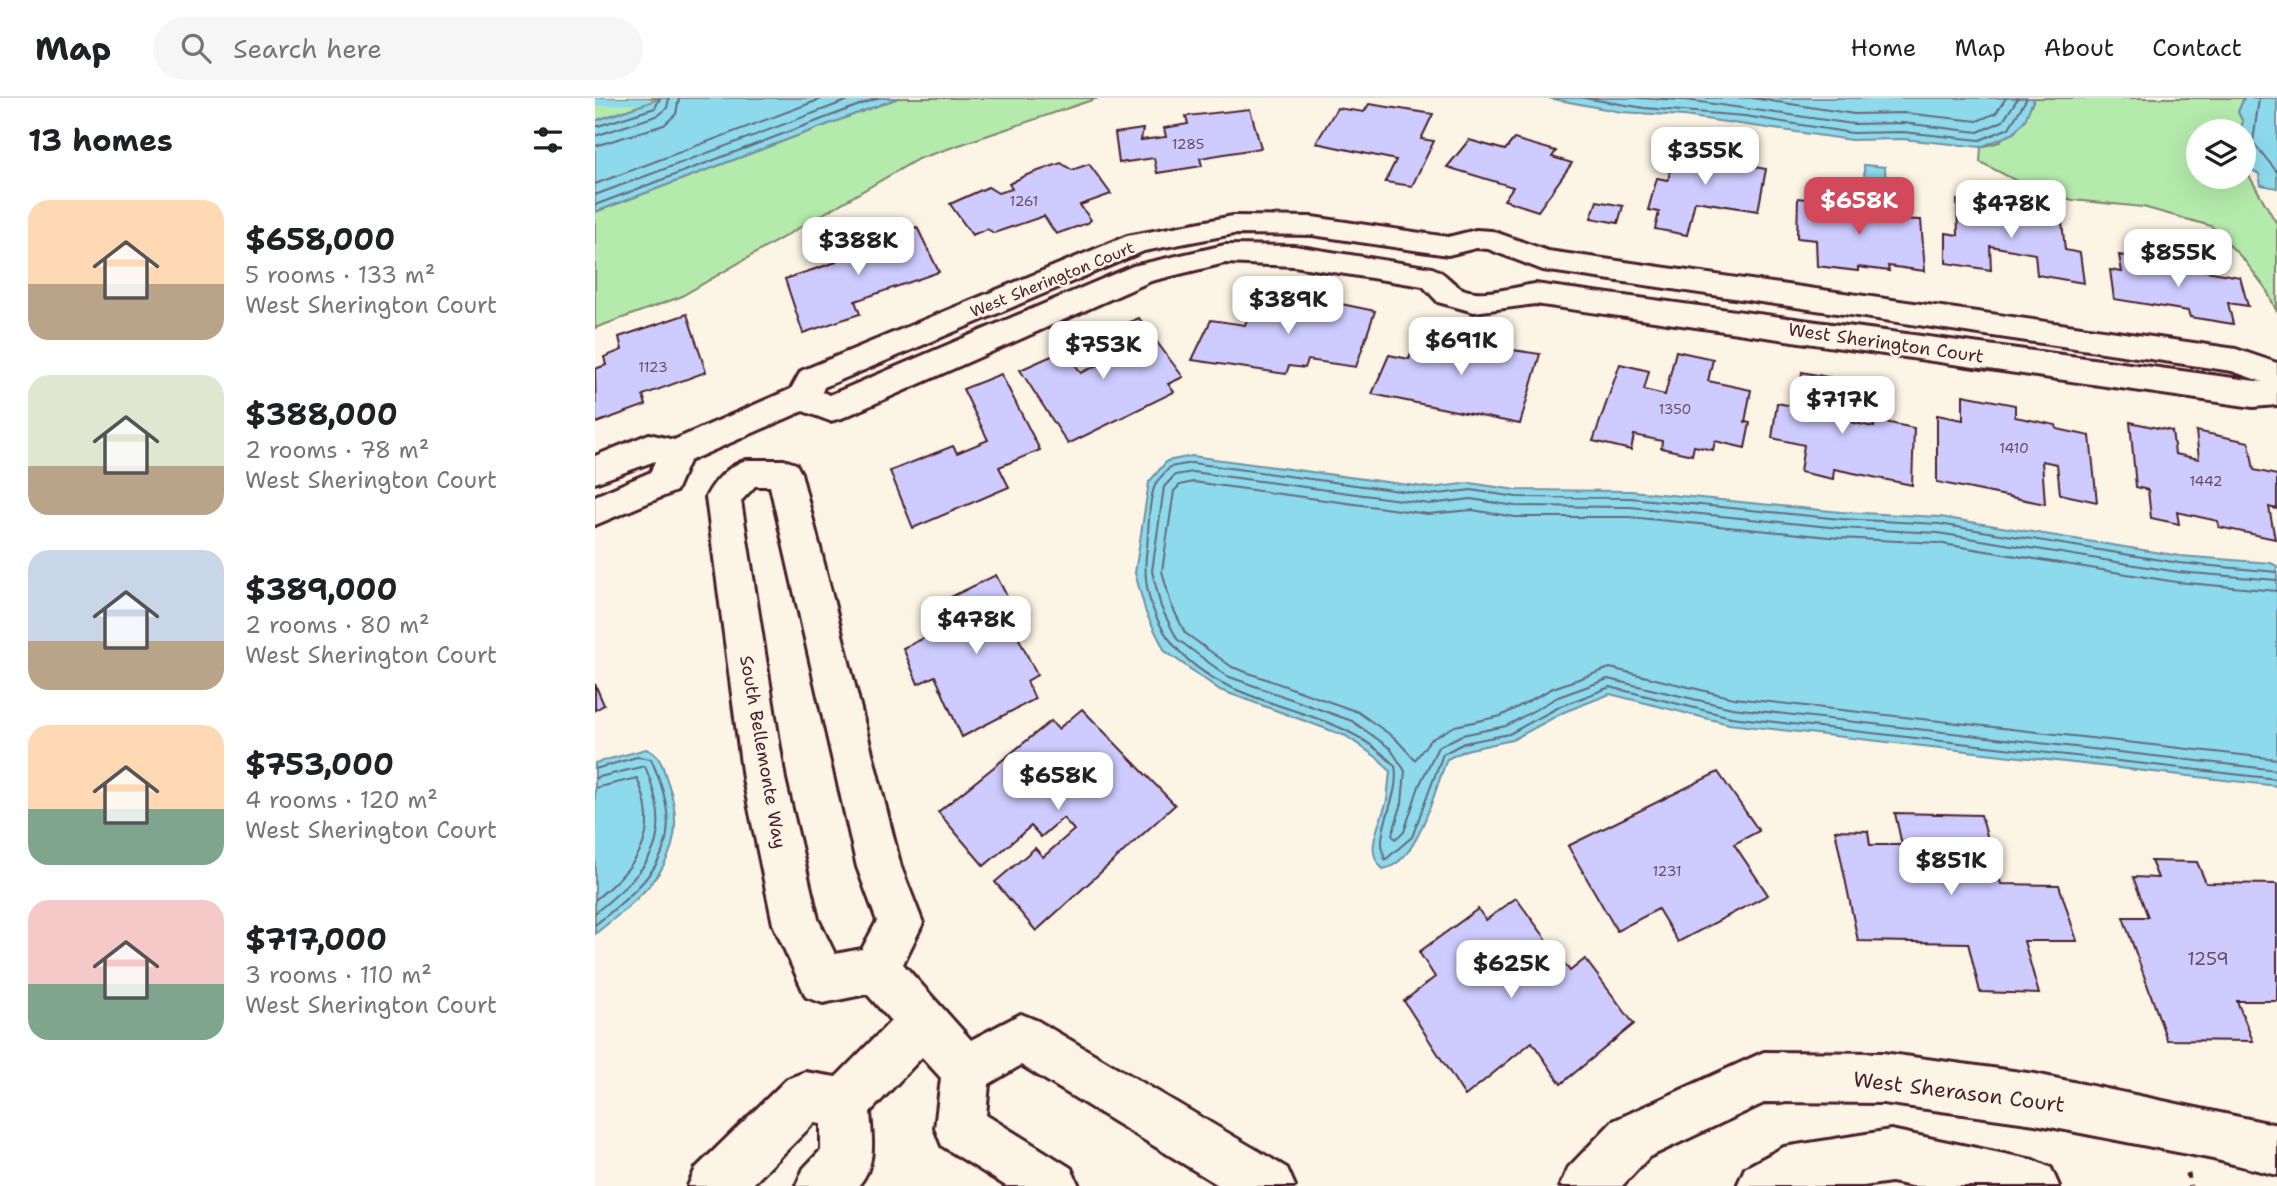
<!DOCTYPE html>
<meta charset="utf-8">
<style>
body{margin:0;font-family:"Shantell Sans",sans-serif;background:#f6f6f6;color:#202124;height:100vh;display:flex;flex-direction:column;font-size:26px;white-space:nowrap}
*{box-sizing:border-box;margin:0}
p{font-size:23px;color:#757577}
.icon{flex:none;width:38px;height:38px;fill:none;stroke:currentColor;stroke-width:2;stroke-linecap:round;stroke-linejoin:round}
.map{position:relative;flex:1;overflow:hidden}
.panel{display:flex;flex-direction:column;background:#fff;width:595px}
.panel>*{flex:none}
.fabs{position:absolute;left:1591px;top:21px;display:grid;gap:14px}
.fabs a{display:grid;place-items:center;width:70px;height:70px;border-radius:50%;background:#fff;box-shadow:0 7px 28px #0002;font-size:35px}
.price{position:absolute;translate:-50% -60px;padding:0 16px;border-radius:14px;background:#fff;color:#222;font-size:23px;line-height:46px;filter:drop-shadow(0 2px 4px #0008)}
.price::after{content:'';position:absolute;left:50%;top:42px;width:21px;height:16px;margin-left:-10px;background:inherit;clip-path:polygon(0 0,100% 0,50% 100%)}
.price.current{background:#d1495b;color:#fff}
ul{padding:0;list-style:none}
li{display:flex;align-items:center;gap:21px;height:175px;padding:0 28px}
li span{display:grid;place-items:center;flex:none;width:196px;height:140px;border-radius:21px;color:#555}
li>.icon{margin-inline-start:auto}
span .icon{width:84px;height:84px;fill:#fffc;stroke-width:1}
li b{font-size:30px}
h2{display:flex;justify-content:space-between;align-items:center;height:84px;padding:0 28px;font-size:30px}
header{display:flex;align-items:center;gap:42px;box-sizing:border-box;height:98px;padding:0 35px;background:#fff;border-bottom:2px solid #e0e0e0}
header strong{font-size:33px}
nav{display:flex;gap:38px;margin-inline-start:auto;font-size:24px}
.search{width:490px;height:63px;background:#f6f6f6;display:flex;align-items:center;gap:18px;box-sizing:border-box;padding:0 24px;border-radius:38px;color:#757577;font-size:26px}
main{display:flex;flex:1;min-height:0}
.map>svg:first-child{display:block}
</style>
<header>
<strong>Map</strong>
<div class="search"><svg class="icon" aria-label="search" viewBox="0 0 24 24"><circle cx="10" cy="10" r="6"/><path d="M15 15l6 6"/></svg>Search here</div>
<nav><a>Home</a><a>Map</a><a>About</a><a>Contact</a></nav>
</header>
<main>
<section class="panel">
<h2>13 homes<svg class="icon" aria-label="filters" viewBox="0 0 24 24"><path d="M4 7h16M4 17h16"/><circle cx="9" cy="7" r="2"/><circle cx="15" cy="17" r="2"/></svg></h2>
<ul>
<li><span style="background:linear-gradient(#ffd9b3 60%,#b9a48a 0)"><svg class="icon" aria-label="home" viewBox="0 0 24 24"><path d="M3 11l9-7 9 7M6 9v11h12V9"/></svg></span><div><b>$658,000</b><p>5 rooms · 133 m²</p><p>West Sherington Court</p></div></li>
<li><span style="background:linear-gradient(#dfe7d0 65%,#b9a48a 0)"><svg class="icon" aria-label="home" viewBox="0 0 24 24"><path d="M3 11l9-7 9 7M6 9v11h12V9"/></svg></span><div><b>$388,000</b><p>2 rooms · 78 m²</p><p>West Sherington Court</p></div></li>
<li><span style="background:linear-gradient(#c9d6e8 65%,#b9a48a 0)"><svg class="icon" aria-label="home" viewBox="0 0 24 24"><path d="M3 11l9-7 9 7M6 9v11h12V9"/></svg></span><div><b>$389,000</b><p>2 rooms · 80 m²</p><p>West Sherington Court</p></div></li>
<li><span style="background:linear-gradient(#ffd9b3 60%,#7fa58c 0)"><svg class="icon" aria-label="home" viewBox="0 0 24 24"><path d="M3 11l9-7 9 7M6 9v11h12V9"/></svg></span><div><b>$753,000</b><p>4 rooms · 120 m²</p><p>West Sherington Court</p></div></li>
<li><span style="background:linear-gradient(#f6c9c9 60%,#7fa58c 0)"><svg class="icon" aria-label="home" viewBox="0 0 24 24"><path d="M3 11l9-7 9 7M6 9v11h12V9"/></svg></span><div><b>$717,000</b><p>3 rooms · 110 m²</p><p>West Sherington Court</p></div></li>
</ul>
</section>
<div class="map">
<svg width="1682" height="1088" viewBox="0 0 1682 1088">
<rect width="100%" height="100%" fill="#fcf5e5"/>
<filter id="ink" filterUnits="userSpaceOnUse"><feTurbulence type="fractalNoise" baseFrequency=".0143" numOctaves="2"/><feDisplacementMap in="SourceGraphic" scale="14" xChannelSelector="R" yChannelSelector="G"/><feConvolveMatrix kernelMatrix="1 2 1 2 8 2 1 2 1" color-interpolation-filters="sRGB"/></filter>
<g filter="url(#ink)">
<!-- green -->
<g fill="#b4eaac" stroke="#7f846c" stroke-width="2">
<path d="M0,0H67L0,23Z"/>
<path d="M303,0H503L323,61L85,199L0,230V114Z"/>
<path d="M1439,0H1649L1643,14L1648,24L1646,33H1603V79H1648L1649,69L1682,126V214L1671,191L1649,162L1616,128L1548,109L1478,102L1439,92L1385,64L1386,49L1404,44L1437,6Z"/>
</g>
<!-- water -->
<g fill="#8ddaec" stroke="#728f9f" stroke-width="2">
<path d="M67,0H303L0,114V23Z"/>
<path d="M953,0H1439L1430,22L1419,35L1386,49L1307,41L1256,42L1089,18L1026,14Z"/>
<path d="M1649,0H1682V90L1666,87L1664,76L1649,68L1653,60L1649,58V43L1652,42L1645,31L1648,24L1643,14Z"/>
<path d="M1269,67L1290,69L1291,99L1282,103L1270,96Z"/>
<path d="M597,358L836,390L875,385L921,392L1036,393L1246,414L1345,419L1585,458L1676,465L1682,468V688L1134,626L1015,596L969,614L917,642L871,652L852,661C839,692 824,765 788,771C767,753 787,723 792,702C793,693 794,683 795,673L784,661L751,638L625,592L570,553L551,515L540,475L554,384L572,363Z"/>
<path d="M51,651C67,657 68,671 73,685C99,759 51,795 0,836V665Z"/>
</g>
<g fill="none" stroke-linecap="round" stroke-linejoin="round">
<!-- shore -->
<g stroke="#656a78" stroke-width="2">
<path d="M989,0L1049,10L1150,18L1257,35L1308,34L1385,42L1414,30L1432,0"/>
<path d="M1042,0L1091,2L1258,26L1308,25L1383,34L1408,23L1423,0"/>
<path d="M1157,0L1259,16L1309,15L1382,23L1401,15L1411,0"/>
<path d="M1664,0L1658,44L1682,74"/>
<path d="M0,29L60,10L65,0"/>
<path d="M0,38L64,17L72,10L74,0"/>
<path d="M0,48L69,27L81,16L84,0"/>
<path d="M0,86L229,0"/>
<path d="M0,97L259,0"/>
<path d="M0,107L283,0"/>
<path d="M1682,474L1584,465L1344,426L1246,421L1035,400L921,399L876,392L835,397L597,365L575,369C571,374 564,380 561,385C553,402 554,430 552,449C543,509 575,559 629,586C686,615 754,618 800,668C806,701 778,731 790,762L817,739L848,656L869,645L914,636L966,608L1015,589L1136,619L1682,681"/>
<path d="M1682,482L1583,474L1343,435L1245,430L1035,409L920,408L876,401L835,406L598,374L580,377L569,389L557,473L566,509L582,541L632,578L757,623L795,650L810,673L807,705L797,737L800,741L809,734L824,688L843,649L867,637L911,628L963,599L1013,581L1137,610L1682,672"/>
<path d="M1682,493L1581,484L1342,445L1244,440L1034,419H920L877,412L833,416L598,384L585,387L579,393L567,473L576,506L590,535L637,569L763,614L800,640L820,662L835,642L860,628L906,618L958,590L1015,570L1139,600L1682,661"/>
<path d="M0,671L42,659L56,661C94,747 64,775 0,827"/>
<path d="M0,680L50,668C80,743 58,767 0,815"/>
<path d="M0,690L42,680C67,738 44,765 0,802"/>
</g>
<!-- canal -->
<path fill="#8ddaec" fill-rule="evenodd" d="M0,0H55L52,5L0,8Z"/>
</g>
<!-- building -->
<g fill="#ceccff" stroke="#4a1f2b" stroke-width="2">
<path d="M774,6L838,16L826,41L839,43L817,88L790,84L801,62L721,45L742,10L769,14Z"/>
<path d="M655,11L666,50L605,60L607,68L562,75L559,60L524,65L520,35L548,31L546,42L571,39L569,30L593,26L591,18Z"/>
<path d="M919,41L961,53L957,59L977,65L943,113L909,102L918,89L852,69L874,42L910,52Z"/>
<path d="M1096,50L1156,60L1154,68L1171,71L1163,113L1100,103L1092,137L1060,131L1064,114L1053,112L1062,80L1073,82L1081,52L1095,55Z"/>
<path d="M466,65L477,72L494,66L516,96L485,107L496,122L493,125L461,136L449,118L399,135L392,131L377,137L355,106L393,89L403,95L417,91L414,86L429,78Z"/>
<path d="M1241,98L1268,101L1269,120L1326,122L1330,173L1293,168L1294,173L1263,169V173L1222,168L1221,142L1202,140L1203,100L1241,104Z"/>
<path d="M1362,102L1445,115L1446,121L1467,124L1470,152L1485,155L1489,185L1442,177L1440,156L1395,148L1396,172L1351,165V135L1363,137Z"/>
<path d="M1002,103L1028,108L1023,125L996,120Z"/>
<path d="M322,129L344,174L260,203L265,216L208,235L190,181L241,164L235,147L259,140L263,148Z"/>
<path d="M1524,157L1645,179L1653,208L1633,205L1638,226L1595,219L1593,213L1519,201L1515,172L1527,174Z"/>
<path d="M664,193L703,199L699,208L719,211L722,201L780,213L761,269L713,262L710,270L694,268L691,276L597,262L616,222L650,227Z"/>
<path d="M92,216L111,274L48,297L51,307L1,325L0,271L11,267L9,259L27,252L24,239Z"/>
<path d="M544,220L588,279L573,286L579,294L473,346L425,272L470,252L486,275L503,267L487,244Z"/>
<path d="M826,232L871,240L870,245L945,256L925,326L777,296L794,257L814,261Z"/>
<path d="M1081,253L1118,261L1113,283L1156,292L1150,324L1155,325L1150,350L1120,343L1118,352L1099,348L1097,357L1066,350L1067,343L1039,337L1036,352L998,343L1025,266L1054,273L1049,292L1070,297Z"/>
<path d="M1207,274L1248,282L1245,322L1279,329L1280,322L1319,330L1317,387L1239,371L1238,381L1205,374L1209,347L1177,340L1182,305L1203,309Z"/>
<path d="M406,276L445,352L404,369L414,389L318,430L295,373L358,348L362,355L393,342L368,291Z"/>
<path d="M1368,297L1420,307V319L1461,327L1462,331L1495,338L1502,404L1465,396L1462,366L1447,363L1450,406L1342,384V317L1368,322Z"/>
<path d="M1535,324L1577,333L1580,356L1604,361L1601,333L1654,344L1659,372L1682,377V411L1674,409L1680,441L1624,429L1623,423L1582,414L1584,426L1556,420L1553,392L1541,389Z"/>
<path d="M401,477L431,535L423,539L442,577L432,583L440,601L367,639L340,578L323,586L308,550L342,534L331,511Z"/>
<path d="M0,586L9,607L0,612Z"/>
<path d="M487,611L580,707L441,833L400,784L440,750L448,759L479,732L468,720L446,739L436,728L389,768L343,714L456,623L463,631Z"/>
<path d="M1123,674L1164,733L1139,746L1173,797L1083,844L1063,811L1022,833L973,748Z"/>
<path d="M1300,715L1386,717L1406,786L1464,787L1482,843H1429L1444,896L1385,894L1373,845L1263,843L1240,732L1273,733L1275,747H1307Z"/>
<path d="M1556,763L1602,764L1611,785L1682,786V903H1642L1658,943L1572,942L1528,819H1553L1538,779L1563,780Z"/>
<path d="M921,800L975,873L990,861L1039,926L966,986L937,944L870,998L809,903L840,879L824,854L883,811L891,822Z"/>
</g>
<g fill="none" stroke-linecap="round" stroke-linejoin="round">
<defs>
<g id="minor">
<path d="M638,118L717,119L853,139L881,132L897,133L953,153L1641,251L1682,265V307L1658,309L940,206L879,214L843,204L828,188L699,168L630,165L556,183L247,320L235,323L208,313L94,363L81,393L0,427V398L56,374L60,363L0,385V358L54,336L79,342L196,291L206,273L532,138ZM638,136L717,137L853,157L881,150L893,151L948,172L1637,273L1668,284L940,186C919,189 882,201 864,189C853,182 850,174 837,170L699,148L630,147L538,168L235,297L227,294L229,289L549,153Z"/>
<path d="M152,362H189L201,366L206,375L306,769L328,825L308,866L376,942L426,916L443,923L692,1070L700,1088H625L426,967L394,986L391,1017L476,1070L484,1088H411L347,1048L340,1030L346,980L327,959L275,1014C277,1041 282,1067 263,1088H201L209,1070L226,1052V1026L219,1025L156,1088H93L101,1070L192,981L210,974L241,979L296,923L272,896L228,905L211,899L178,826L148,681L111,399C119,383 134,367 152,362ZM160,388H175L262,769L282,823L267,851L240,856L223,821L190,681L146,403Z"/>
<path d="M1169,954L1288,955L1440,976L1682,1027V1077L1618,1061L1440,1026L1288,1005L1171,1004L1054,1059L1027,1088H965L973,1070L1018,1023Z"/>
<path d="M1296,1032L1438,1062L1456,1070L1464,1088H1317L1296,1084L1268,1088H1142L1150,1070L1189,1049Z"/>
</g>
</defs>
<!-- minor casing -->
<use href="#minor" stroke="#4a1f2b" stroke-width="6"/>
<!-- path -->
<path stroke="#4a1f2b" stroke-width="5" stroke-dasharray="6 6" stroke-linecap="butt" d="M1593,1075L1595,1088"/>
<!-- minor -->
<use href="#minor" fill="#fcf5e5" fill-rule="evenodd"/>
</g>
</g>
<g text-anchor="middle" stroke-width="5" stroke-linejoin="round" paint-order="stroke">
<!-- number labels -->
<g font-size="14" fill="#6b4a60">
<text x="593" y="51">1285</text>
<text x="429" y="108">1261</text>
<text x="58" y="274">1123</text>
<text x="1080" y="316">1350</text>
<text x="1419" y="355">1410</text>
<text x="1611" y="388">1442</text>
<text x="1072" y="778">1231</text>
</g>
<!-- far-street labels -->
<g font-size="16" fill="#4a1f2b" stroke="#fcf5e5">
<text transform="translate(457 181) rotate(-22)" y="6">West Sherington Court</text>
</g>
<!-- street labels -->
<g font-size="18" fill="#4a1f2b" stroke="#fcf5e5">
<text transform="translate(1291 245) rotate(8)" y="6">West Sherington Court</text>
<text transform="translate(168 654) rotate(80)" y="6">South Bellemonte Way</text>
</g>
<!-- near-number labels -->
<g font-size="18" fill="#6b4a60">
<text x="1613" y="867">1259</text>
</g>
<!-- near-street labels -->
<g font-size="21" fill="#4a1f2b" stroke="#fcf5e5">
<text transform="translate(1364 994) rotate(7)" y="7">West Sherason Court</text>
</g>
</g>
</svg>
<div class="fabs">
<a><svg class="icon" aria-label="layers" viewBox="0 0 24 24"><path d="M12 4l9 5-9 5-9-5zM3 14l9 5 9-5"/></svg></a>
</div>
<b class="price" style="left:1110px;top:89px">$355K</b>
<b class="price current" style="left:1264px;top:139px">$658K</b>
<b class="price" style="left:1416px;top:142px">$478K</b>
<b class="price" style="left:263px;top:179px">$388K</b>
<b class="price" style="left:1583px;top:191px">$855K</b>
<b class="price" style="left:693px;top:238px">$389K</b>
<b class="price" style="left:866px;top:279px">$691K</b>
<b class="price" style="left:508px;top:283px">$753K</b>
<b class="price" style="left:1247px;top:338px">$717K</b>
<b class="price" style="left:381px;top:558px">$478K</b>
<b class="price" style="left:463px;top:714px">$658K</b>
<b class="price" style="left:1356px;top:799px">$851K</b>
<b class="price" style="left:916px;top:902px">$625K</b>
</div>
</main>
